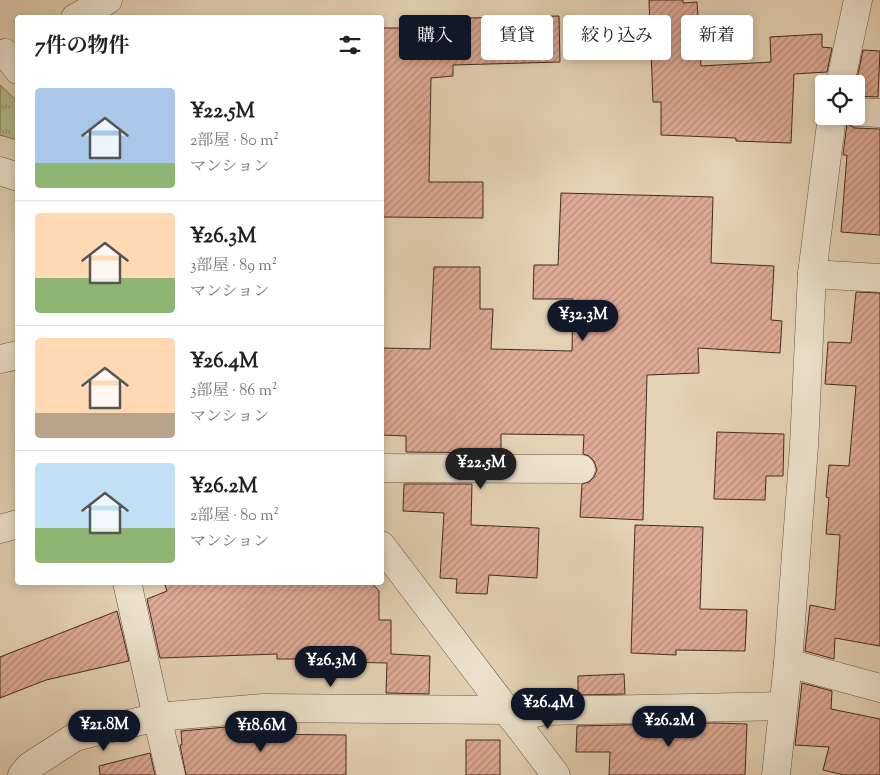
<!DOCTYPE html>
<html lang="ja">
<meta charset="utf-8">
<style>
body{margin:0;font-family:"Sorts Mill Goudy","Noto Serif JP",serif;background:#f6f6f6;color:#222;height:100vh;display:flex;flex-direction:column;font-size:19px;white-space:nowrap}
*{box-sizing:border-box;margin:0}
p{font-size:16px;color:#767676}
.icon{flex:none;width:28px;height:28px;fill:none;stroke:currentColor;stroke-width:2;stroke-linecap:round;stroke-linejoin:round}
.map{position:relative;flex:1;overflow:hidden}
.drawer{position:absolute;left:15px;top:15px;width:369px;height:570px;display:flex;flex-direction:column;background:#fff;border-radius:5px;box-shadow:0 2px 8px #0003}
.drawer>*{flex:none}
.guide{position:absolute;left:399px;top:15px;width:406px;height:45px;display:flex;gap:10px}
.buttons{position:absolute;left:815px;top:75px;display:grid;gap:10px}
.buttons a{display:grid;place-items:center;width:50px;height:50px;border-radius:5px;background:#fff;box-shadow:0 2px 8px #0003;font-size:25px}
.price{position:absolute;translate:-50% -42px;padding:0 11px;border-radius:18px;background:#111827;color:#fff;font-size:16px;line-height:32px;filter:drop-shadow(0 1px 2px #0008)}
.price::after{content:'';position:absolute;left:50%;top:30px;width:15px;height:11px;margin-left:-8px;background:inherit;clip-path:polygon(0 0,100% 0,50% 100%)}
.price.on{background:#222;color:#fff}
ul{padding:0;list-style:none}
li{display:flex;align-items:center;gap:15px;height:125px;padding:0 20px}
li+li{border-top:1px solid #e0e0e0}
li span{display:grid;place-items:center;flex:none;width:140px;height:100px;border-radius:5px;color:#555}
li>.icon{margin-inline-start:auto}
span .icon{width:60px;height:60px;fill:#fffc;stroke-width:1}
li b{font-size:21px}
h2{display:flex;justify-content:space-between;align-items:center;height:60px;padding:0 20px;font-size:21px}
.chip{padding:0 18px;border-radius:5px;background:#fff;box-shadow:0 2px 8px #0003;font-size:18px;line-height:45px}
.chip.on{background:#111827;color:#fff}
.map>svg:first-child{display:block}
</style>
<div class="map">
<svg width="880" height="775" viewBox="0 0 880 775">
<defs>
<pattern id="grass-tufts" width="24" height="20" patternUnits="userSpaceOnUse" patternTransform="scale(1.25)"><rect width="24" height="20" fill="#b4bc8d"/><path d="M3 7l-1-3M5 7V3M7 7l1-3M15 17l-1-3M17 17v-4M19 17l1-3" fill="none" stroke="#949973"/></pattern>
<pattern id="building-hatch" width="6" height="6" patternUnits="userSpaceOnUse" patternTransform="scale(1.25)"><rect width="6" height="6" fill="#dfaa95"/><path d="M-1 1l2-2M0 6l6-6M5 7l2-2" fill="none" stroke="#b68b79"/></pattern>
</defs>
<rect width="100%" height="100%" fill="#e4d2b4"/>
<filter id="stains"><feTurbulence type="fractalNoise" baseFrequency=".004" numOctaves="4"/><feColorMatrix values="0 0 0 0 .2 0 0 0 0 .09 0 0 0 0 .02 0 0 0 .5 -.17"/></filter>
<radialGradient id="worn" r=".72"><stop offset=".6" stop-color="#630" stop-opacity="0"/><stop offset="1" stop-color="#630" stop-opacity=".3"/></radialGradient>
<!-- grass -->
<path fill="url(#grass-tufts)" stroke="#7c7356" d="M0,85L17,101V140L0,135Z"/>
<!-- building -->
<g fill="url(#building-hatch)" stroke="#442a20">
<path d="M649,0H683V3L697,2L701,66L771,62L770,37L822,34V47L832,48L827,72L794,74L791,143L736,141V138L661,135V102H653Z"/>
<path d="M559,16L560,62L453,65V76L431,78L429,182H483V218L381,217V28H426L423,19Z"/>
<path d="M863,50L880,51L878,97L856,96V84Z"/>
<path d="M847,124L855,128L880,129V235L841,232L847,155H843Z"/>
<path d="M561,193L713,197L711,263L774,266L771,320L782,321L780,353L698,348L699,373L647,375L643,520L580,517L582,484L589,482L594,477L597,470L594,461L589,456L583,454L584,435L501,434V453L406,452V436L381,435V348L430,349L434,267H480V309H493L491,349L572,351L573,299H533L534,265H558Z"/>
<path d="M856,292L880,293V646L835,638L834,659L805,651L810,605L835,610L840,535L826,534L829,498L826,497L829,465L849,466L856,386L825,384L828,342L851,343Z"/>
<path d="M717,432L784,434L783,476H766L765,500L714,499Z"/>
<path d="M404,484H472L471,525L539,528L537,578L489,575L487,594L456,593L457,579L440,578L444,513L403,511Z"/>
<path d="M635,525L703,527L700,609L747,610L745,651L676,650V655L631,653Z"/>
<path d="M164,582H371L379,591V620H391V654L430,656L429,694L386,693L387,663L341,662V659H277V654L160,658L147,599L167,591Z"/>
<path d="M117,611L129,661L46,680L0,698V657Z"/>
<path d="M624,674L625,694L578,695V676Z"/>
<path d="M802,683L832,691L831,709L880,719V775H844L823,770L829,747L795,745Z"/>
<path d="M714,723L747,724L745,775H609L610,752H576L577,726Z"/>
<path d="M249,725L250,734L346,735V775H186L180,745H182L181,731Z"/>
<rect x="466" y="740" width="34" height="35"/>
<path d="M150,753L155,775H100L99,766Z"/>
</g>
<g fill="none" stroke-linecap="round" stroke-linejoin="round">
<defs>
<g id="minor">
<path d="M75,18L108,0"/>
<path d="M5,53L18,70"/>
<path d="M840,84L858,0"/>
<path d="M856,112L880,113"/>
<path d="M0,171L18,177"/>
<path d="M812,274L880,278"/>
<path d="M0,359L18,355"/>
<path d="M381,468L581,469"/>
<path d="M0,529L18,524"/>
<path d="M381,545L556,775"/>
<path d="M127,582L157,717L263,708L506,710"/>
<path d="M788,663L880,688"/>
<path d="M512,718L544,711L783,706"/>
<path d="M22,775L30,766L75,737L157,717L171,775"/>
<path d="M776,775L788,663L804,446L812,274L832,116"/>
</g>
</defs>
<!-- minor casing -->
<use href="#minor" stroke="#6c5445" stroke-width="29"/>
<!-- minor -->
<use href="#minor" stroke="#ede2ce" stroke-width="28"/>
</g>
<rect width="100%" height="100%" filter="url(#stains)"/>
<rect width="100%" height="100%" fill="url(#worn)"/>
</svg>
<div class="buttons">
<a><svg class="icon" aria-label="locate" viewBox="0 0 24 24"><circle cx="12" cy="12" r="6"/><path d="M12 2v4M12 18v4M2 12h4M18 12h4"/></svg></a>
</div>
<b class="price" style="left:583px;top:342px">¥32.3M</b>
<b class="price on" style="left:481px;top:490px">¥22.5M</b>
<b class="price" style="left:331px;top:688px">¥26.3M</b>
<b class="price" style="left:548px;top:730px">¥26.4M</b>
<b class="price" style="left:669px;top:748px">¥26.2M</b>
<b class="price" style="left:104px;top:752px">¥21.8M</b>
<b class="price" style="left:261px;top:753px">¥18.6M</b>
<div class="guide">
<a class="chip on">購入</a>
<a class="chip">賃貸</a>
<a class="chip">絞り込み</a>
<a class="chip">新着</a>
</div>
<section class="drawer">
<h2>7件の物件<svg class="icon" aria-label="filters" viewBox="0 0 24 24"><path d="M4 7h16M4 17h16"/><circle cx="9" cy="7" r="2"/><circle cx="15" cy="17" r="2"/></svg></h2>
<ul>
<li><span style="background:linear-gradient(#a9c7e8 75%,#8fb573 0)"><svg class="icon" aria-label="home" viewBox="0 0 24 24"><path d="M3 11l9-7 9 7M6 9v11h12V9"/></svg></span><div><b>¥22.5M</b><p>2部屋 · 80 m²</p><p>マンション</p></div></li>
<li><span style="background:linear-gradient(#ffd9b3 65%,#8fb573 0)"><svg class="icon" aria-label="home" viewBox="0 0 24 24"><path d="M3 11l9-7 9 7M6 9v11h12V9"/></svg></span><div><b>¥26.3M</b><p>3部屋 · 89 m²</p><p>マンション</p></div></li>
<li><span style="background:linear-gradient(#ffd9b3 75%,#b9a48a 0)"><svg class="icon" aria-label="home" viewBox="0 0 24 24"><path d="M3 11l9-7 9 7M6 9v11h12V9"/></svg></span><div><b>¥26.4M</b><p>3部屋 · 86 m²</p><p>マンション</p></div></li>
<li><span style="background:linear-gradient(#bfe0f5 65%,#8fb573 0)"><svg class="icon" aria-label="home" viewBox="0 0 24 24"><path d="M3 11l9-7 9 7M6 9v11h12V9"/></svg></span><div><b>¥26.2M</b><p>2部屋 · 80 m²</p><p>マンション</p></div></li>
</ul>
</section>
</div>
